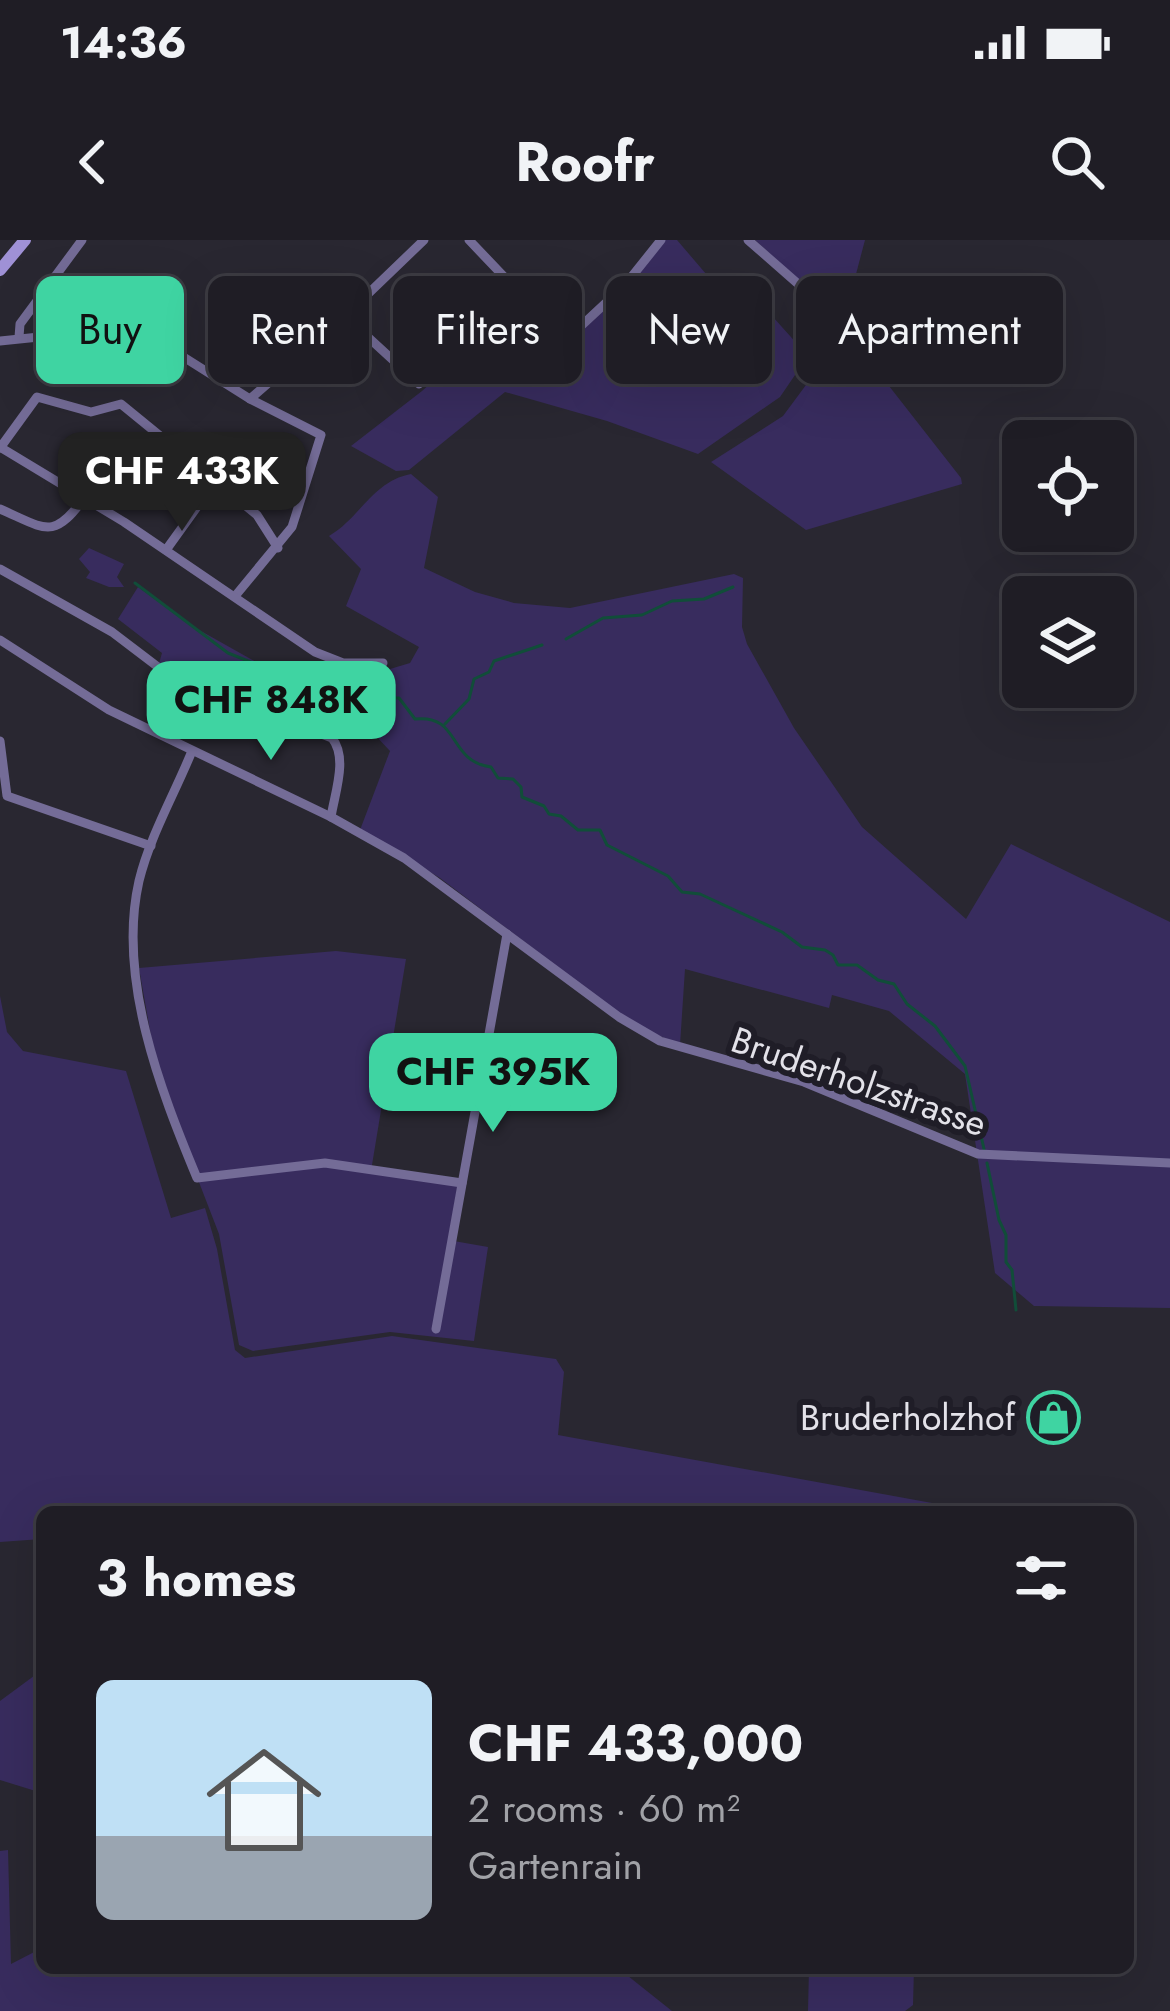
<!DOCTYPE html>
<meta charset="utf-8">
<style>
body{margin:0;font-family:Jost,sans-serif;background:#2c2a32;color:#f1f3f6;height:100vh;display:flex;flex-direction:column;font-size:45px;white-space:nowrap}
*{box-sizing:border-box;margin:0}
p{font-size:39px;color:#a1a2a7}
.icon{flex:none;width:66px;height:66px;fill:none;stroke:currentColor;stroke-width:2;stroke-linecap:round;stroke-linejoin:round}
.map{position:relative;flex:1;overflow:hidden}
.details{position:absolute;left:36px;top:1266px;width:1098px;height:468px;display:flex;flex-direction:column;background:#1f1d25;border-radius:18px;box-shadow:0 12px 48px #0002,0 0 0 3px #3c3b42}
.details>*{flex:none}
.banner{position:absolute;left:36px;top:36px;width:1098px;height:108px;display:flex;gap:24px}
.buttons{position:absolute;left:1002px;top:180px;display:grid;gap:24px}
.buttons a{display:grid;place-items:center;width:132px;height:132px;border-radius:18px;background:#1f1d25;box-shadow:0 12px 48px #0002,0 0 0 3px #3c3b42;font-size:60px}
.price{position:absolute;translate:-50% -102px;padding:0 27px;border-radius:24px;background:#3fd4a2;color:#111;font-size:39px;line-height:78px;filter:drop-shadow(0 3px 6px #0008)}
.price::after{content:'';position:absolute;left:50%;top:72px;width:36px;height:27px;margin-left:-18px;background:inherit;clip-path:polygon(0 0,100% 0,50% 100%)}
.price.on{background:#222;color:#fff}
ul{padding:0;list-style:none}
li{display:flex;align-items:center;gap:36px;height:300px;padding:0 60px}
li+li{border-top:3px solid #3c3b42}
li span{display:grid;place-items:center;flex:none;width:336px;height:240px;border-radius:18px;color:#555}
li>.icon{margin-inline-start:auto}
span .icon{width:144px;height:144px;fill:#fffc;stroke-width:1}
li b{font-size:51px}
h2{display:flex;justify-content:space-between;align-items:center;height:144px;padding:0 60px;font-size:51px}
.pill{padding:0 42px;border-radius:18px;background:#1f1d25;box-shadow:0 12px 48px #0002,0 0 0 3px #3c3b42;font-size:42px;line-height:108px}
.pill.on{background:#3fd4a2;color:#111}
.status{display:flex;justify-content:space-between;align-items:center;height:84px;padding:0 60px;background:#1f1d25;direction:ltr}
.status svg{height:33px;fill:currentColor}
header{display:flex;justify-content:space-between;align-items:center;height:156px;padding:0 60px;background:#1f1d25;font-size:54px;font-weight:700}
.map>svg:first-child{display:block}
</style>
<div class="status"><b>14:36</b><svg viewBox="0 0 49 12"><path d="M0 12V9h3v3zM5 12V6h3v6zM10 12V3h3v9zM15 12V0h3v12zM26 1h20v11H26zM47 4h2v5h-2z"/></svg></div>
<header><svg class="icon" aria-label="back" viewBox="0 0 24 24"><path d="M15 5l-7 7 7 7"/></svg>Roofr<svg class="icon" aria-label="search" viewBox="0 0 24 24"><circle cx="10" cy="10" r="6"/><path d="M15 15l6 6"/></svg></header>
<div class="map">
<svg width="1170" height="1771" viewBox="0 0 1170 1771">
<rect width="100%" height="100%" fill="#292731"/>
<!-- green -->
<g fill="#382c5e">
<path d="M665,0H677L730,62L747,48L808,116L780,157L698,214L607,181L505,152L409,230L396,231L351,206L422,151L485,95L506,108L519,102L538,124L615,59Z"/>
<path d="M755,0H865L846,72L835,74Z"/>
<path d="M846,91L961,238L962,244L806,290L711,222L783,176Z"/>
<path d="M411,234L438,257L424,328L475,352L514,363L570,368L734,334L743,338L742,387L747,404L794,488L862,587L966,679L1011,604L1170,682V1068L1034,1066L995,1033L965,834L889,771L832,755L829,768L685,729L680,805L633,784L440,638L360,590L390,511L374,494L325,485L272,469V454L233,438L219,456L158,427L162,413L118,379L138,347L192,386L327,462L350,441L410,423L419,407L346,366L361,329L329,296C360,278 373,241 411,234Z"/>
<path d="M89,308L124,324L117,337L124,347H109L86,338L90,332L79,319Z"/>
<path d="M336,711L406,719L371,931L458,944L448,1000L488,1007L474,1101L390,1092L253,1111L239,1105L219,994L158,836L139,728Z"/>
<path d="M0,756L7,792L23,811L126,831L171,978L205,968L217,1009L235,1110L245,1118L392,1096L556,1119L564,1132L558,1195L954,1267L951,1272H42V1299L0,1302Z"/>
<path d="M42,1430V1553L0,1540V1461Z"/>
<path d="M8,1610L11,1724L42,1708V1728H618L672,1771H0V1611Z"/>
<path d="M809,1728H914L913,1765L905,1771H808Z"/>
</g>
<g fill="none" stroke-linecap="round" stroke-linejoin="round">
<!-- stream -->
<g stroke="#114d39" stroke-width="3">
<path d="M135,343L228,413L271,430L283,446L305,464H329L367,452L378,458H399L415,479C461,474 447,521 491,527L498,538L513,539L521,547L522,557L544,566L549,574L561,576L578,590H600L607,605L668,636L682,652L700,654L782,692L802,707L825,710L833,715L838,725H857L878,740L894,744L907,764L935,786L965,826L984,909"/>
<path d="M566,399L603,378L642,375L672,361L704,359L733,347"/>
<path d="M445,484L469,459L474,439L489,432L494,421L542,405"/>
<path d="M987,923L999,980L1006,995V1022L1012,1030L1016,1070"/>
</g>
<!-- minor -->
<g stroke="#746c97" stroke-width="9">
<path d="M469,0L532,66"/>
<path d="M748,0L846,86L885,132"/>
<path d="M345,76L419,144"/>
<path d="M581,86L625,45L661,0"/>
<path d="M19,97L20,84L82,0"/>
<path d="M0,101L136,87L250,159L321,195L292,287L236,355"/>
<path d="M250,159L345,76L424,0"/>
<path d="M0,207L124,282L315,412L343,423H383"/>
<path d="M0,208L37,157L91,172L121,164L257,275L278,308"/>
<path d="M0,269C46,289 53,301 85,257"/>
<path d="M166,310L215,242"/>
<path d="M0,329L112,392L158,427L195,445L332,498C348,518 335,552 331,577"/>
<path d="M0,400L109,470L331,577L404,618L619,777L660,801L804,842L978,914L1170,923"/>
<path d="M0,501L7,556L151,606"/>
<path d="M192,511C175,553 150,596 139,641C117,738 160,849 197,938L325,923L462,943"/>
<path d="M436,1089L507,694"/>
</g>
<!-- secondary -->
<path stroke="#9f91d6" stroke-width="12" d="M0,30L25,0"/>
</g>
<!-- icons -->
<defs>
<symbol id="shop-ring" viewBox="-11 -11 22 22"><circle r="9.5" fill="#1f1d27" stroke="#3fd4a2" stroke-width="1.5"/><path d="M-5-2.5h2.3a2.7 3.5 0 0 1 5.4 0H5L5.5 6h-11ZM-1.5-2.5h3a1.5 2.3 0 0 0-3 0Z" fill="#3fd4a2"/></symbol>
</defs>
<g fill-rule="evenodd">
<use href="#shop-ring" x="1024" y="1148" width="59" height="59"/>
</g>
<g text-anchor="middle" stroke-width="12" stroke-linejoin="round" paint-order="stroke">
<!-- street labels -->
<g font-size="36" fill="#e3e2e9" stroke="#1f1d27">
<text transform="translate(859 841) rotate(19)" y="13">Bruderholzstrasse</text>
</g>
<!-- poi labels -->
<g font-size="36" fill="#e3e2e9" stroke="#1f1d27" text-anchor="end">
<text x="1015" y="1190">Bruderholzhof</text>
</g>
</g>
</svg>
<div class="buttons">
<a><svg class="icon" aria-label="locate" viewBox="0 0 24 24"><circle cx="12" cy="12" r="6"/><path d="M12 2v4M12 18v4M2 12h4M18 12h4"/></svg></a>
<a><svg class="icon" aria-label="layers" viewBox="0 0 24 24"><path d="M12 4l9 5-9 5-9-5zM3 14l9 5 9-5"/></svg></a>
</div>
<b class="price on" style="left:182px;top:294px">CHF 433K</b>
<b class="price" style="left:271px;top:523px">CHF 848K</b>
<b class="price" style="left:493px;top:895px">CHF 395K</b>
<div class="banner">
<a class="pill on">Buy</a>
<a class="pill">Rent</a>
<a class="pill">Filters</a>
<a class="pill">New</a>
<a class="pill">Apartment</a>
</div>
<section class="details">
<h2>3 homes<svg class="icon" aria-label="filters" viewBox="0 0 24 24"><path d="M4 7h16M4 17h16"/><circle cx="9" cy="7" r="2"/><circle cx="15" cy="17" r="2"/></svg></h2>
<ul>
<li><span style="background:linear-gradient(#bfe0f5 65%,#9aa5b1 0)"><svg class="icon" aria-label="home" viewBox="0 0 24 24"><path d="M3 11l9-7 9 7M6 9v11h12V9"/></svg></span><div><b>CHF 433,000</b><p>2 rooms · 60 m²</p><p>Gartenrain</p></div></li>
</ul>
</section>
</div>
